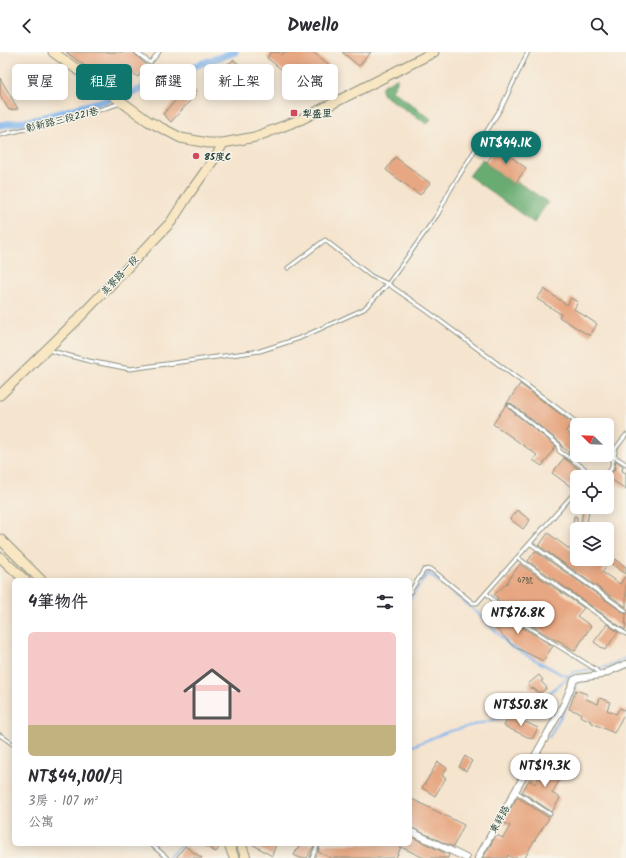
<!DOCTYPE html>
<html lang="zh-TW">
<meta charset="utf-8">
<style>
body{margin:0;font-family:Kalam,"LXGW WenKai TC",sans-serif;background:#f7f7f7;color:#2b2b33;height:100vh;display:flex;flex-direction:column;font-size:15px;white-space:nowrap}
*{box-sizing:border-box;margin:0}
p{font-size:13px;color:#7c7c81}
.icon{flex:none;width:22px;height:22px;fill:none;stroke:currentColor;stroke-width:2;stroke-linecap:round;stroke-linejoin:round}
.map{position:relative;flex:1;overflow:hidden}
.drawer{position:absolute;left:12px;top:526px;width:400px;height:268px;display:flex;flex-direction:column;background:#fff;border-radius:6px;box-shadow:0 2px 10px #0003}
.drawer>*{flex:none}
.guide{position:absolute;left:12px;top:12px;width:400px;height:36px;display:flex;gap:8px}
.needle{width:26px;rotate:293deg}
.buttons{position:absolute;left:570px;top:366px;display:grid;gap:8px}
.buttons a{display:grid;place-items:center;width:44px;height:44px;border-radius:6px;background:#fff;box-shadow:0 2px 10px #0003;font-size:20px}
.price{position:absolute;translate:-50% -34px;padding:0 9px;border-radius:14px;background:#fff;color:#222;font-size:13px;line-height:26px;filter:drop-shadow(0 1px 2px #0008)}
.price::after{content:'';position:absolute;left:50%;top:24px;width:12px;height:9px;margin-left:-6px;background:inherit;clip-path:polygon(0 0,100% 0,50% 100%)}
.price.selected{background:#0f766e;color:#fff}
ul{padding:0;list-style:none}
li{display:grid;align-content:center;gap:8px;height:212px;padding:0 16px}
li span{display:grid;place-items:center;height:124px;border-radius:6px;color:#555}
li>.icon{margin-inline-start:auto}
span .icon{width:72px;height:72px;fill:#fffc;stroke-width:1}
li b{font-size:17px}
h2{display:flex;justify-content:space-between;align-items:center;height:48px;padding:0 16px;font-size:17px}
.chip{padding:0 14px;border-radius:6px;background:#fff;box-shadow:0 2px 10px #0003;font-size:14px;line-height:36px}
.chip.selected{background:#0f766e;color:#fff}
header{display:flex;justify-content:space-between;align-items:center;height:52px;padding:0 16px;background:#fff;font-size:18px;font-weight:800}
.map>svg:first-child{display:block}
</style>
<header><svg class="icon" aria-label="back" viewBox="0 0 24 24"><path d="M15 5l-7 7 7 7"/></svg>Dwello<svg class="icon" aria-label="search" viewBox="0 0 24 24"><circle cx="10" cy="10" r="6"/><path d="M15 15l6 6"/></svg></header>
<div class="map">
<svg width="626" height="806" viewBox="0 0 626 806">
<rect width="100%" height="100%" fill="#f7f3e8"/>
<filter id="ink" filterUnits="userSpaceOnUse"><feTurbulence type="fractalNoise" baseFrequency=".025" numOctaves="2"/><feDisplacementMap in="SourceGraphic" scale="8" xChannelSelector="R" yChannelSelector="G"/><feConvolveMatrix kernelMatrix="1 2 1 2 8 2 1 2 1" color-interpolation-filters="sRGB"/></filter>
<filter id="wash" filterUnits="userSpaceOnUse"><feTurbulence type="fractalNoise" baseFrequency=".012" numOctaves="4" result="noise"/><feDisplacementMap in="SourceGraphic" scale="16" xChannelSelector="R" yChannelSelector="G"/><feGaussianBlur stdDeviation="0.9" result="paint"/><feColorMatrix in="noise" values="0 0 0 0 0 0 0 0 0 0 0 0 0 0 0 0 0 1.4 0 .05"/><feComposite in="paint" operator="in"/></filter>
<g filter="url(#wash)">
<rect width="100%" height="100%" fill="#f5e4ce"/>
<!-- forest -->
<g fill="#68ac72" stroke="#447453">
<path d="M397,26V30L392,38L431,67L427,72L382,42V34Z"/>
<path d="M482,107L548,150L534,171L469,124Z"/>
</g>
<g fill="none" stroke-linecap="round" stroke-linejoin="round">
<!-- stream -->
<g stroke="#7eb4ed" stroke-width="2">
<path d="M410,547L428,521L479,562L510,594L561,622L569,624"/>
<path d="M549,685L565,657L578,629L583,628"/>
<path d="M410,695L447,680L504,665L547,643L574,620L606,615L626,606"/>
<path d="M167,806L182,792"/>
</g>
<!-- canal -->
<path stroke="#7eb4ed" stroke-width="7" d="M0,73L30,69L135,40L177,20L235,0"/>
</g>
<g id="blocks">
<!-- building -->
<g fill="#e7a782">
<path d="M66,0H133L146,13L138,25L127,17L113,35Z"/>
<path d="M271,0H278L282,3L284,0H313L331,14L320,29L305,18L296,29L267,6Z"/>
<path d="M342,0H371L359,14Z"/>
<path d="M234,8L248,20L240,31L221,16Z"/>
<path d="M0,26L18,57L9,58L0,43Z"/>
<path d="M189,34L197,41L171,70L163,62Z"/>
<path d="M498,95L526,116L515,132L486,111Z"/>
<path d="M395,105L430,131L420,143L386,118Z"/>
<path d="M544,237L567,253L571,246L578,250L574,257L597,272L590,284L559,265L561,262L537,247Z"/>
<path d="M520,332L572,371L566,379L577,388V403H583L578,408L568,401L569,400L562,395L561,391L511,351L507,352L508,356L556,394L542,414L533,408L537,403L493,372Z"/>
<path d="M564,406L584,421L581,425H577V432L574,437L552,421Z"/>
<path d="M616,409L623,414L622,419L626,421V437L615,430L609,424L614,418Z"/>
<path d="M517,458L530,468L523,477L510,467Z"/>
<path d="M583,458L589,459L587,471L585,477H580Z"/>
<path d="M574,464L577,465V486L571,485Z"/>
<path d="M548,481L577,503V507H607V502L626,515V522L609,510L602,520L620,532L626,523V555L539,494Z"/>
<path d="M535,499L626,562L625,578L528,509Z"/>
<path d="M520,512L584,556L577,564L591,574L575,599L558,588L557,589L511,561L497,547L498,546L494,543L508,530H507Z"/>
<path d="M493,552L507,566L553,594L543,609L513,594L484,564Z"/>
<path d="M607,572L618,580L605,598L594,590Z"/>
<path d="M539,623L543,628L541,629L547,636L540,641L533,636L531,637L528,632Z"/>
<path d="M576,638L587,642L586,647L598,652L600,646L610,650L607,658L616,662L620,656L626,659L625,665L623,664L614,681L590,670L591,669L580,664L581,661L569,657Z"/>
<path d="M512,664L538,676L532,687L504,674L508,665Z"/>
<path d="M465,704L472,709L466,719L459,715Z"/>
<path d="M438,710L447,716L442,724L446,726L435,744L422,736Z"/>
<path d="M546,713L563,722L552,741L560,746L552,760L522,740L529,728L535,732Z"/>
<path d="M517,745L549,766L531,794L525,806H512L508,803L507,806H483L496,783L503,786L510,774L503,770Z"/>
<path d="M410,746L464,773L453,795L410,775Z"/>
<path d="M410,784L449,803L448,806H424L401,795L396,806H331L318,800L321,792H410Z"/>
<path d="M201,792H221L216,800Z"/>
<path d="M252,792H276L272,804Z"/>
<path d="M299,792H315L307,806H300L294,803L300,792Z"/>
<path d="M185,794L193,800L202,806H176Z"/>
</g>
</g>
</g>
<g filter="url(#ink)">
<use href="#blocks" fill-opacity="0" stroke="#8a9081" stroke-width="1"/>
<g fill="none" stroke-linecap="round" stroke-linejoin="round">
<defs>
<g id="lane">
<path d="M136,0L150,11L159,0"/>
<path d="M0,83L80,64L121,51"/>
<path d="M288,216L325,188L371,224L388,232L427,259L580,373"/>
<path d="M48,298L89,309L130,317L260,299L300,286L364,257L388,232L438,162L449,140L501,56L528,0"/>
<path d="M510,354L559,393V399L584,416L590,424"/>
<path d="M607,393L612,397H615L626,383"/>
<path d="M615,405L626,412"/>
<path d="M589,425H601"/>
<path d="M605,425L611,417L616,396"/>
<path d="M531,492L626,559"/>
<path d="M518,506L626,582"/>
<path d="M410,540L424,518L431,517L473,551H477L577,438"/>
<path d="M487,542L509,563L595,617L601,623"/>
<path d="M0,683L14,693"/>
<path d="M534,703L559,716"/>
<path d="M515,739L550,762"/>
<path d="M151,792L167,806"/>
<path d="M312,806L318,792"/>
</g>
<g id="street">
<path d="M410,779L466,806"/>
<path d="M478,806L564,652L574,628L578,626L601,623L626,612"/>
</g>
<g id="secondary">
<path d="M53,0L148,69L181,86L208,91H223L255,85L302,67L434,0"/>
<path d="M0,343L77,268L171,170L189,142L217,103L223,91"/>
<path d="M0,487L41,528"/>
<path d="M0,505L25,528"/>
<path d="M229,792L234,806"/>
<path d="M241,792L246,806"/>
</g>
</defs>
<!-- lane casing -->
<use href="#lane" stroke="#8a9081" stroke-width="5"/>
<!-- street casing -->
<use href="#street" stroke="#8a9081" stroke-width="8"/>
<!-- secondary casing -->
<use href="#secondary" stroke="#8a9081" stroke-width="11"/>
<!-- lane -->
<use href="#lane" stroke="#fff" stroke-width="3"/>
<!-- street -->
<use href="#street" stroke="#fff" stroke-width="6"/>
<!-- secondary -->
<use href="#secondary" stroke="#f9e7c3" stroke-width="9"/>
</g>
</g>
<!-- markers -->
<g fill="#d1495b" stroke="#f7f3e8" stroke-width="1.5">
<rect x="290" y="57" width="8" height="8" rx="2"/>
<circle cx="196" cy="104" r="4"/>
</g>
<g text-anchor="middle" stroke-width="3" stroke-linejoin="round" paint-order="stroke">
<!-- number labels -->
<g font-size="8" fill="#515848">
<text x="525" y="531">47號</text>
</g>
<!-- poi labels -->
<g font-size="10" font-weight="bold" fill="#1f3d34" stroke="#f7f3e8" text-anchor="start">
<text x="302" y="65">犁盛里</text>
<text x="204" y="108">85度C</text>
</g>
<!-- street labels -->
<g font-size="10" fill="#1f3d34" stroke="#f7f3e8">
<text transform="translate(62 67) rotate(-14)" y="4">彰新路三段221巷</text>
<text transform="translate(119 223) rotate(-47)" y="4">美寮路一段</text>
<text transform="translate(499 767) rotate(-61)" y="4">東祥路</text>
</g>
</g>
</svg>
<div class="buttons">
<a><svg class="needle" viewBox="-14 -14 28 28"><path d="M0-13l5 13h-10z" fill="#e53935"/><path d="M0 13l5-13h-10z" fill="#7c7c81"/></svg></a>
<a><svg class="icon" aria-label="locate" viewBox="0 0 24 24"><circle cx="12" cy="12" r="6"/><path d="M12 2v4M12 18v4M2 12h4M18 12h4"/></svg></a>
<a><svg class="icon" aria-label="layers" viewBox="0 0 24 24"><path d="M12 4l9 5-9 5-9-5zM3 14l9 5 9-5"/></svg></a>
</div>
<b class="price selected" style="left:506px;top:113px">NT$44.1K</b>
<b class="price" style="left:518px;top:583px">NT$76.8K</b>
<b class="price" style="left:521px;top:675px">NT$50.8K</b>
<b class="price" style="left:545px;top:736px">NT$19.3K</b>
<div class="guide">
<a class="chip">買屋</a>
<a class="chip selected">租屋</a>
<a class="chip">篩選</a>
<a class="chip">新上架</a>
<a class="chip">公寓</a>
</div>
<section class="drawer">
<h2>4筆物件<svg class="icon" aria-label="filters" viewBox="0 0 24 24"><path d="M4 7h16M4 17h16"/><circle cx="9" cy="7" r="2"/><circle cx="15" cy="17" r="2"/></svg></h2>
<ul>
<li><span style="background:linear-gradient(#f6c9c9 75%,#c2b280 0)"><svg class="icon" aria-label="home" viewBox="0 0 24 24"><path d="M3 11l9-7 9 7M6 9v11h12V9"/></svg></span><div><b>NT$44,100/月</b><p>3房 · 107 m²</p><p>公寓</p></div></li>
</ul>
</section>
</div>
